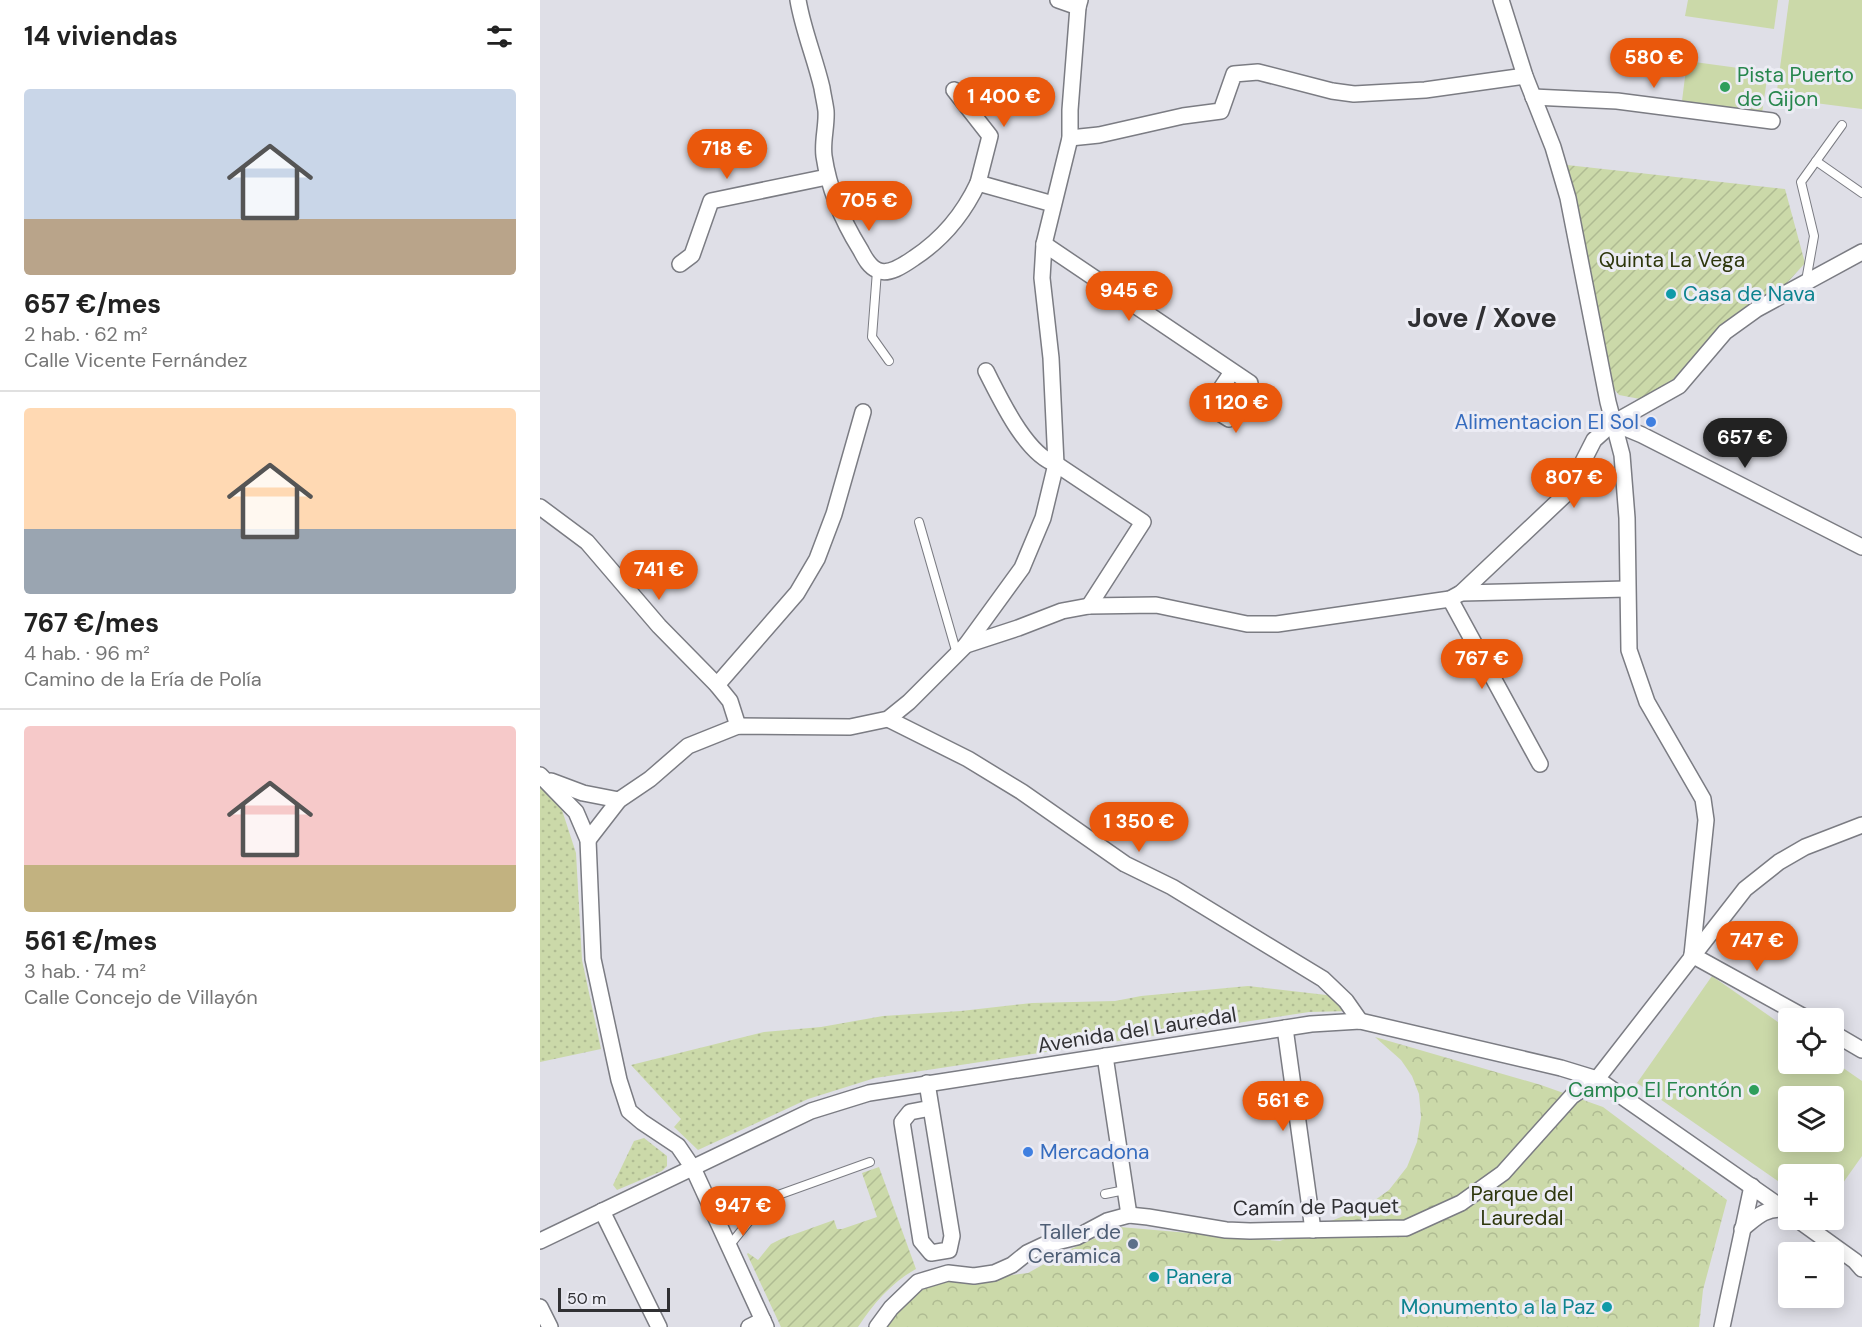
<!DOCTYPE html>
<html lang="es">
<meta charset="utf-8">
<style>
body{margin:0;font-family:"DM Sans",sans-serif;background:#f6f6f6;color:#222;height:100vh;display:flex;flex-direction:column;font-size:22px;white-space:nowrap}
*{box-sizing:border-box;margin:0}
p{font-size:20px;color:#767676}
.icon{flex:none;width:33px;height:33px;fill:none;stroke:currentColor;stroke-width:2;stroke-linecap:round;stroke-linejoin:round}
.map{position:relative;flex:1;overflow:hidden}
.side{display:flex;flex-direction:column;background:#fff;width:540px}
.side>*{flex:none}
.tools{position:absolute;left:1238px;top:1008px;display:grid;gap:12px}
.tools a{display:grid;place-items:center;width:66px;height:66px;border-radius:6px;background:#fff;box-shadow:0 3px 15px #0003;font-size:30px}
.scale{position:absolute;left:18px;bottom:15px;width:112px;box-sizing:border-box;padding-left:6px;border:3px solid #303033;border-top:0;font-size:16px;line-height:21px;white-space:nowrap;color:#303033;-webkit-text-stroke:4px #ececf4;paint-order:stroke}
.price{position:absolute;translate:-50% -51px;padding:0 14px;border-radius:21px;background:#ea580c;color:#fff;font-size:20px;line-height:39px;filter:drop-shadow(0 2px 3px #0008)}
.price::after{content:'';position:absolute;left:50%;top:36px;width:18px;height:14px;margin-left:-9px;background:inherit;clip-path:polygon(0 0,100% 0,50% 100%)}
.price.selected{background:#222;color:#fff}
ul{padding:0;list-style:none}
li{display:grid;align-content:center;gap:12px;height:318px;padding:0 24px}
li+li{border-top:2px solid #e0e0e0}
li span{display:grid;place-items:center;height:186px;border-radius:6px;color:#555}
li>.icon{margin-inline-start:auto}
span .icon{width:108px;height:108px;fill:#fffc;stroke-width:1}
li b{font-size:26px}
h2{display:flex;justify-content:space-between;align-items:center;height:72px;padding:0 24px;font-size:26px}
main{display:flex;flex:1;min-height:0}
.map>svg:first-child{display:block}
</style>
<main>
<section class="side">
<h2>14 viviendas<svg class="icon" aria-label="filters" viewBox="0 0 24 24"><path d="M4 7h16M4 17h16"/><circle cx="9" cy="7" r="2"/><circle cx="15" cy="17" r="2"/></svg></h2>
<ul>
<li><span style="background:linear-gradient(#c9d6e8 70%,#b9a48a 0)"><svg class="icon" aria-label="home" viewBox="0 0 24 24"><path d="M3 11l9-7 9 7M6 9v11h12V9"/></svg></span><div><b>657 €/mes</b><p>2 hab. · 62 m²</p><p>Calle Vicente Fernández</p></div></li>
<li><span style="background:linear-gradient(#ffd9b3 65%,#9aa5b1 0)"><svg class="icon" aria-label="home" viewBox="0 0 24 24"><path d="M3 11l9-7 9 7M6 9v11h12V9"/></svg></span><div><b>767 €/mes</b><p>4 hab. · 96 m²</p><p>Camino de la Ería de Polía</p></div></li>
<li><span style="background:linear-gradient(#f6c9c9 75%,#c2b280 0)"><svg class="icon" aria-label="home" viewBox="0 0 24 24"><path d="M3 11l9-7 9 7M6 9v11h12V9"/></svg></span><div><b>561 €/mes</b><p>3 hab. · 74 m²</p><p>Calle Concejo de Villayón</p></div></li>
</ul>
</section>
<div class="map">
<svg width="1322" height="1327" viewBox="0 0 1322 1327">
<defs>
<pattern id="grass-dots" width="8" height="8" patternUnits="userSpaceOnUse" patternTransform="scale(1.5)"><rect width="8" height="8" fill="#cbd9a9"/><path d="M2 2h.1M6 6h.1" fill="none" stroke="#afbb92" stroke-width="1.8" stroke-linecap="round"/></pattern>
<pattern id="forest-crowns" width="20" height="18" patternUnits="userSpaceOnUse" patternTransform="scale(1.5)"><rect width="20" height="18" fill="#cbd9a9"/><path d="M2 6a3 3 0 1 1 6 0M12 15a3 3 0 1 1 6 0" fill="none" stroke="#afbb92"/></pattern>
<pattern id="garden-furrows" width="10" height="10" patternUnits="userSpaceOnUse" patternTransform="scale(1.5)"><rect width="10" height="10" fill="#cbd9a9"/><path d="M-1 1l2-2M0 10L10 0M9 11l2-2" fill="none" stroke="#afbb92"/></pattern>
</defs>
<rect width="100%" height="100%" fill="#dfdfe7"/>
<!-- grass -->
<g fill="url(#grass-dots)">
<path d="M0,786L22,810L36,853L42,960L61,1049L0,1062Z"/>
<path d="M708,986L795,996L809,1011L769,1012L335,1078L268,1099L158,1150L134,1127L141,1119L91,1065L224,1032L281,1027L343,1016L421,1011L492,1003L575,1001L601,996Z"/>
<path d="M104,1138L127,1156V1166L122,1171L77,1190L73,1185L94,1141Z"/>
</g>
<!-- forest -->
<path fill="url(#forest-crowns)" d="M835,1037L1001,1085L1063,1107L1187,1200L1163,1290L1159,1327H342L373,1287L408,1281L420,1282L488,1273L531,1249L580,1227L740,1241L824,1208L849,1190L867,1167L877,1142L881,1117L879,1094L872,1076L861,1060Z"/>
<!-- garden -->
<g fill="url(#garden-furrows)">
<path d="M1027,165L1245,189L1265,263L1246,284L1191,318L1178,329L1134,383L1100,399L1079,395L1074,389L1036,197Z"/>
<path d="M339,1167L376,1269C352,1282 333,1304 318,1327H241L207,1254L208,1253L218,1260L231,1244L241,1239L294,1220L297,1229H302L337,1217L322,1173Z"/>
</g>
<!-- pitch -->
<g fill="#cbd9a9" fill-rule="evenodd">
<path d="M1148,0H1238L1234,29L1145,16Z"/>
<path d="M1249,0H1322V109L1236,98Z"/>
<path d="M1147,61L1228,72L1222,113L1142,101Z"/>
<path d="M1172,976L1248,1029V1064H1293V1061L1322,1081V1156L1293,1197V1174H1248V1188L1097,1083ZM1248,1096H1293V1142H1248Z"/>
</g>
<g fill="none" stroke-linecap="round" stroke-linejoin="round">
<defs>
<g id="lane">
<path d="M1276,161L1322,193"/>
<path d="M337,271L332,337L349,361"/>
<path d="M1266,281L1274,236L1261,182L1302,125"/>
<path d="M379,522L417,654"/>
<path d="M565,1194L585,1190"/>
<path d="M189,1246L227,1199L330,1162"/>
</g>
<g id="street">
<path d="M258,0C263,30 275,58 282,88C283,95 285,103 286,111C287,126 282,141 284,156C289,190 302,220 320,249C324,256 328,266 337,270C348,276 364,265 374,258C403,239 423,215 438,183L513,204"/>
<path d="M518,0L538,7"/>
<path d="M961,0L985,76L1013,147L1028,198L1068,402L1082,455L1087,518L1089,650L1107,702L1163,799L1166,820L1152,955"/>
<path d="M414,90L450,136L438,183"/>
<path d="M993,97L1077,101L1232,121"/>
<path d="M530,138L559,135L643,116L681,111L694,74L718,72L792,91L814,94L885,90L985,76"/>
<path d="M504,244L710,383C711,398 704,413 689,419L673,409L672,402L692,372"/>
<path d="M140,264L152,255L171,201L287,177"/>
<path d="M446,371C460,398 486,455 516,464L603,522L549,606"/>
<path d="M1073,423L1102,435L1322,547"/>
<path d="M0,507L47,542L119,626L177,685L190,701L198,726"/>
<path d="M921,593L1087,589"/>
<path d="M910,599L1000,764"/>
<path d="M426,645L482,568L503,518L516,464L511,358L502,278L504,244L530,138V110L538,7L540,0"/>
<path d="M177,685L257,593L277,559L294,514L323,412"/>
<path d="M348,719L428,759L482,792L585,864L632,887L783,979L806,1001L820,1021"/>
<path d="M0,775L36,812L48,840L53,959L79,1080L89,1111L102,1122L138,1146L153,1168L226,1327"/>
<path d="M11,781L43,793L79,800"/>
<path d="M48,840L79,800L110,779L148,746L198,726L310,727L348,719L369,702L426,645L478,628L522,611L549,606L616,605L707,624H737L910,599L921,593L1027,493L1054,440L1073,423L1139,386L1185,332L1217,309L1322,252"/>
<path d="M1152,955L1266,1018"/>
<path d="M745,1028L773,1230"/>
<path d="M1293,1033L1322,1050"/>
<path d="M565,1056L589,1215"/>
<path d="M387,1083L412,1236L409,1250L391,1253L381,1241L362,1122L370,1112L391,1108"/>
<path d="M62,1211L119,1327"/>
<path d="M1258,1220L1315,1261L1322,1269"/>
<path d="M1202,1229C1217,1217 1223,1209 1243,1209"/>
<path d="M0,1241L271,1111L329,1093L771,1024L820,1021L1021,1068L1057,1079L1248,1212"/>
<path d="M0,1307L10,1327"/>
<path d="M209,1327L223,1320"/>
<path d="M337,1327L351,1308L378,1282L408,1273L434,1276L454,1273L472,1265L487,1253L504,1245L537,1237L567,1221L589,1215L608,1217L686,1230L710,1231L866,1228L921,1203L963,1173L1032,1096L1057,1079L1205,889L1239,862L1265,847L1322,825"/>
<path d="M1182,1327L1212,1186"/>
</g>
</defs>
<!-- lane casing -->
<use href="#lane" stroke="#7b7c83" stroke-width="10"/>
<!-- street casing -->
<use href="#street" stroke="#7b7c83" stroke-width="18"/>
<!-- lane -->
<use href="#lane" stroke="#fff" stroke-width="8"/>
<!-- street -->
<use href="#street" stroke="#fff" stroke-width="15"/>
</g>
<!-- markers -->
<g fill="#2e9e5b" stroke="#ececf4" stroke-width="2">
<circle cx="1185" cy="87" r="6"/>
<circle cx="1214" cy="1090" r="6"/>
</g>
<g fill="#0f9aa8" stroke="#ececf4" stroke-width="2">
<circle cx="1131" cy="294" r="6"/>
<circle cx="614" cy="1277" r="6"/>
<circle cx="1067" cy="1307" r="6"/>
</g>
<g fill="#3f7fe0" stroke="#ececf4" stroke-width="2">
<circle cx="1111" cy="422" r="6"/>
<circle cx="488" cy="1152" r="6"/>
</g>
<circle fill="#5c6f8a" stroke="#ececf4" stroke-width="2" cx="593" cy="1244" r="6"/>
<g text-anchor="middle" stroke-width="6" stroke-linejoin="round" paint-order="stroke">
<!-- leisure labels -->
<g font-size="21" fill="#27864d" stroke="#ececf4" text-anchor="start">
<text x="1197" y="82">Pista Puerto<tspan x="1197" dy="24">de Gijon</tspan></text>
<text x="1202" y="1097" text-anchor="end">Campo El Frontón</text>
</g>
<!-- park labels -->
<g font-size="21" fill="#2d360b" stroke="#ececf4">
<text x="1132" y="267">Quinta La Vega</text>
<text x="982" y="1201">Parque del<tspan x="982" dy="24">Lauredal</tspan></text>
</g>
<!-- culture labels -->
<g font-size="21" fill="#0d838f" stroke="#ececf4" text-anchor="start">
<text x="1143" y="301">Casa de Nava</text>
<text x="626" y="1284">Panera</text>
<text x="1055" y="1314" text-anchor="end">Monumento a la Paz</text>
</g>
<!-- shop labels -->
<g font-size="21" fill="#366cbe" stroke="#ececf4" text-anchor="end">
<text x="1099" y="429">Alimentacion El Sol</text>
<text x="500" y="1159" text-anchor="start">Mercadona</text>
</g>
<!-- street labels -->
<g font-size="21" fill="#303033" stroke="#ececf4">
<text transform="translate(597 1030) rotate(-9)" y="7">Avenida del Lauredal</text>
<text transform="translate(776 1207) rotate(-1)" y="7">Camín de Paquet</text>
</g>
<!-- service labels -->
<g font-size="21" fill="#4e5e75" stroke="#ececf4" text-anchor="end">
<text x="581" y="1239">Taller de<tspan x="581" dy="24">Ceramica</tspan></text>
</g>
<!-- district labels -->
<g font-size="27" font-weight="bold" fill="#303033" stroke="#ececf4">
<text x="942" y="327">Jove / Xove</text>
</g>
</g>
</svg>
<div class="tools">
<a><svg class="icon" aria-label="locate" viewBox="0 0 24 24"><circle cx="12" cy="12" r="6"/><path d="M12 2v4M12 18v4M2 12h4M18 12h4"/></svg></a>
<a><svg class="icon" aria-label="layers" viewBox="0 0 24 24"><path d="M12 4l9 5-9 5-9-5zM3 14l9 5 9-5"/></svg></a>
<a>+</a>
<a>−</a>
</div>
<div class="scale">50 m</div>
<b class="price" style="left:1114px;top:89px">580 €</b>
<b class="price" style="left:464px;top:128px">1 400 €</b>
<b class="price" style="left:187px;top:180px">718 €</b>
<b class="price" style="left:329px;top:232px">705 €</b>
<b class="price" style="left:589px;top:322px">945 €</b>
<b class="price" style="left:696px;top:434px">1 120 €</b>
<b class="price selected" style="left:1205px;top:469px">657 €</b>
<b class="price" style="left:1034px;top:509px">807 €</b>
<b class="price" style="left:119px;top:601px">741 €</b>
<b class="price" style="left:942px;top:690px">767 €</b>
<b class="price" style="left:599px;top:853px">1 350 €</b>
<b class="price" style="left:1217px;top:972px">747 €</b>
<b class="price" style="left:743px;top:1132px">561 €</b>
<b class="price" style="left:203px;top:1237px">947 €</b>
</div>
</main>
